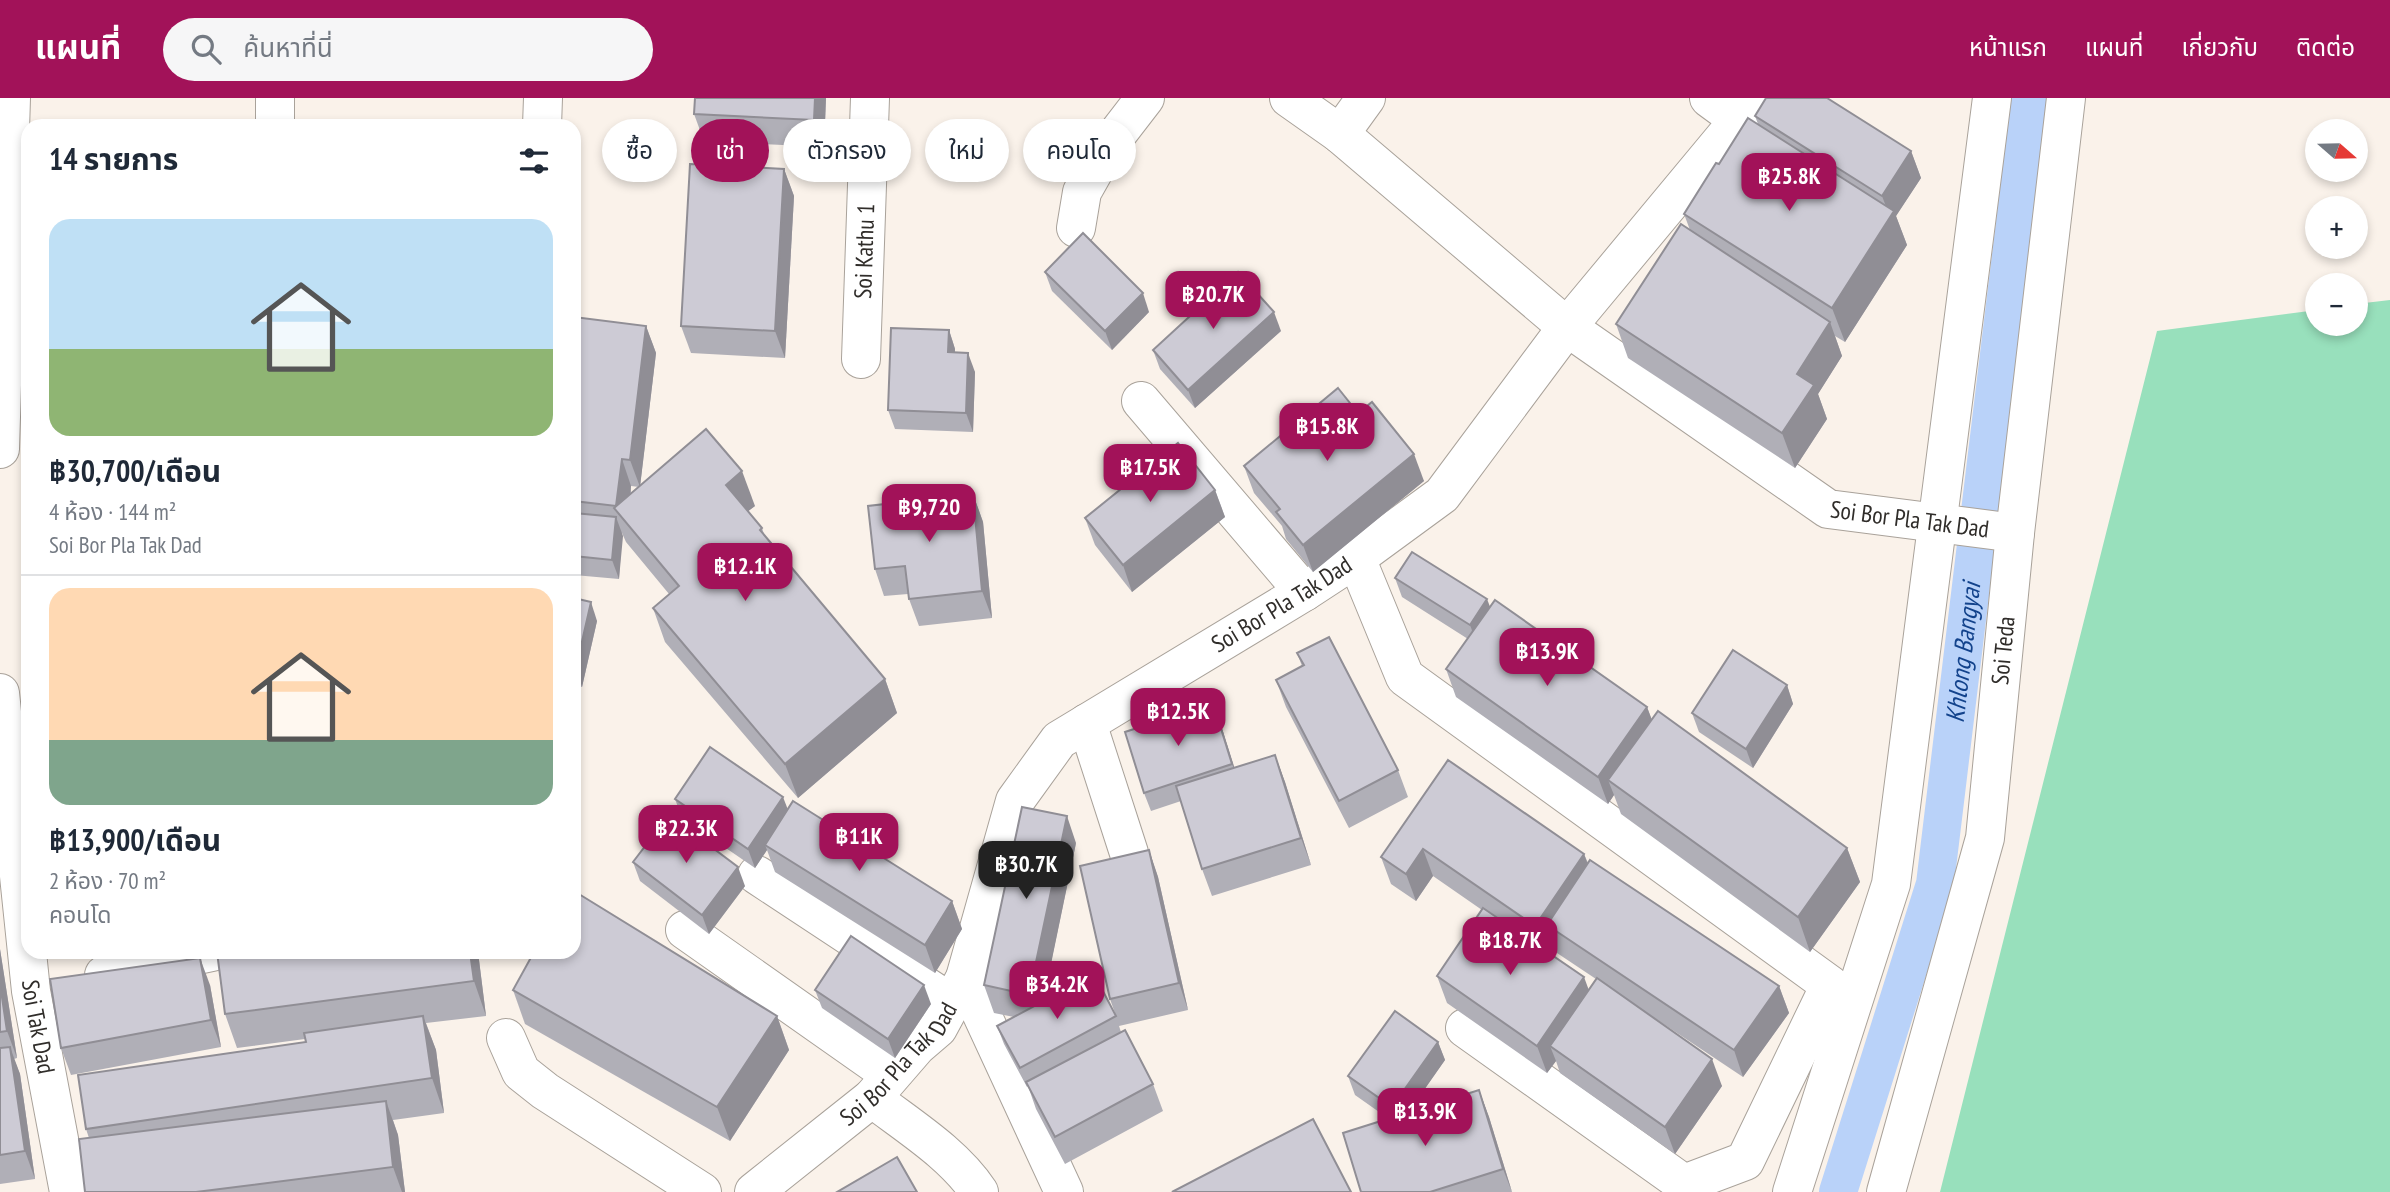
<!DOCTYPE html>
<html lang="th">
<meta charset="utf-8">
<style>
body{margin:0;font-family:"PT Sans Narrow","Noto Sans Thai",sans-serif;background:#f6f6f7;color:#1f2937;height:100vh;display:flex;flex-direction:column;font-size:26px;white-space:nowrap}
*{box-sizing:border-box;margin:0}
p{font-size:23px;color:#747a83}
.icon{flex:none;width:38px;height:38px;fill:none;stroke:currentColor;stroke-width:2;stroke-linecap:round;stroke-linejoin:round}
.map{position:relative;flex:1;overflow:hidden}
.side{position:absolute;left:21px;top:21px;width:560px;height:840px;display:flex;flex-direction:column;background:#fff;border-radius:21px;box-shadow:0 4px 10px #0003}
.side>*{flex:none}
.banner{position:absolute;left:602px;top:21px;width:665px;height:63px;display:flex;gap:14px}
.needle{width:46px;rotate:110deg}
.fabs{position:absolute;left:2305px;top:21px;display:grid;gap:14px}
.fabs a{display:grid;place-items:center;width:63px;height:63px;border-radius:50%;background:#fff;box-shadow:0 4px 10px #0003;font-size:35px}
.price{position:absolute;translate:-50% -60px;padding:0 16px;border-radius:14px;background:#a21259;color:#fff;font-size:23px;line-height:46px;filter:drop-shadow(0 2px 4px #0008)}
.price::after{content:'';position:absolute;left:50%;top:42px;width:21px;height:16px;margin-left:-10px;background:inherit;clip-path:polygon(0 0,100% 0,50% 100%)}
.price.current{background:#222;color:#fff}
ul{padding:0;list-style:none}
li{display:grid;align-content:center;gap:14px;height:371px;padding:0 28px}
li+li{border-top:2px solid #e0e1e3}
li span{display:grid;place-items:center;height:217px;border-radius:21px;color:#555}
li>.icon{margin-inline-start:auto}
span .icon{width:126px;height:126px;fill:#fffc;stroke-width:1}
li b{font-size:30px}
h2{display:flex;justify-content:space-between;align-items:center;height:84px;padding:0 28px;font-size:30px}
.pill{padding:0 24px;border-radius:32px;background:#fff;box-shadow:0 4px 10px #0003;font-size:24px;line-height:63px}
.pill.current{background:#a21259;color:#fff}
header{display:flex;align-items:center;gap:42px;box-sizing:border-box;height:98px;padding:0 35px;background:#a21259;color:#fff}
header strong{font-size:33px}
nav{display:flex;gap:38px;margin-inline-start:auto;font-size:24px}
.search{width:490px;height:63px;background:#f6f6f7;display:flex;align-items:center;gap:18px;box-sizing:border-box;padding:0 24px;border-radius:38px;color:#747a83;font-size:26px}
.map>svg:first-child{display:block}
</style>
<header>
<strong>แผนที่</strong>
<div class="search"><svg class="icon" aria-label="search" viewBox="0 0 24 24"><circle cx="10" cy="10" r="6"/><path d="M15 15l6 6"/></svg>ค้นหาที่นี่</div>
<nav><a>หน้าแรก</a><a>แผนที่</a><a>เกี่ยวกับ</a><a>ติดต่อ</a></nav>
</header>
<div class="map">
<svg width="2390" height="1094" viewBox="0 0 2390 1094">
<rect width="100%" height="100%" fill="#faf2ea"/>
<!-- green -->
<path fill="#98e0bc" d="M2390,202V1094H1940L2157,233L2317,212V226H2356V206Z"/>
<g fill="none" stroke-linecap="round" stroke-linejoin="round">
<!-- canal -->
<path stroke="#b9d2f9" stroke-width="38" id="s1" d="M1838,1094L1935,786L2030,0"/>
<defs>
<g id="minor">
<path id="s2" d="M1289,0L1340,36L1567,229L1828,411L2015,435"/>
<path d="M1709,0L1739,22"/>
<path d="M275,28V0"/>
<path d="M542,28L543,0"/>
<path d="M1340,36L1366,0"/>
<path d="M1076,130L1082,94L1108,48L1145,0"/>
<path id="s3" d="M861,261L870,0"/>
<path d="M1141,303L1304,494"/>
<path d="M0,351L11,0"/>
<path d="M1356,460L1405,579L1830,887L1745,1063L1684,1086L1465,930"/>
<path id="s4" d="M0,595L31,893L69,1094"/>
<path d="M1087,625L1129,755"/>
<path d="M757,777L951,905"/>
<path d="M685,832L891,977"/>
<path d="M104,877L212,854"/>
<path d="M965,880L1064,1094"/>
<path d="M506,940L521,974L545,993L702,1094"/>
<path d="M872,1000C908,1028 953,1055 979,1094"/>
<path id="s5" d="M754,1094L872,1000L917,948L938,930L965,880L1015,703L1059,642L1304,494L1356,460L1442,397L1567,229L1739,22L1752,0"/>
<path d="M1792,1094L1891,786L1992,0"/>
<path id="s6" d="M1886,1094L1985,740L2015,435L2066,0"/>
</g>
</defs>
<!-- minor casing -->
<use href="#minor" stroke="#a9a29a" stroke-width="40"/>
<!-- minor -->
<use href="#minor" stroke="#fff" stroke-width="38"/>
</g>
<!-- wall -->
<g fill="#b0afb7" fill-rule="evenodd">
<path d="M826,0L824,49L704,43L694,16Z"/>
<path d="M1755,18L1911,53L1921,80L1896,118L1907,147L1845,244L1835,238L1842,258L1818,296L1827,321L1795,370L1628,260L1616,226L1690,132L1684,116L1719,66L1758,26Z"/>
<path d="M784,71L794,98L785,260L691,255L681,228Z"/>
<path d="M1045,174L1149,214L1112,252L1052,193Z"/>
<path d="M574,219L646,228L656,255L640,388L755,408L748,413L762,430L765,439L885,581L897,615L798,700L665,544L653,510L669,496L626,444L622,435L619,481L574,477ZM631,388L639,389L631,395Z"/>
<path d="M949,232L955,251V255L975,274L973,334L895,331L888,312Z"/>
<path d="M1281,233L1195,310L1160,271L1153,252Z"/>
<path d="M1358,315L1424,383L1313,474L1286,441L1282,428L1254,395L1244,368Z"/>
<path d="M1215,392L1225,419L1132,494L1095,447L1085,420Z"/>
<path d="M973,396L983,424L992,520L919,528L909,501L908,496L884,498L875,471Z"/>
<path d="M1395,480L1490,510L1647,609L1652,622L1847,750L1860,784L1810,854L1621,716L1614,697L1608,706L1456,599L1446,571L1468,541L1402,499Z"/>
<path d="M574,500L597,523L582,589L574,587Z"/>
<path d="M1297,555L1398,672L1408,699L1349,730L1286,609L1276,582L1302,568Z"/>
<path d="M1787,587L1793,606L1753,670L1699,634L1692,615Z"/>
<path d="M1220,624L1234,670L1275,657L1285,684L1311,767L1212,798L1202,771L1181,703L1151,713L1144,695Z"/>
<path d="M1448,662L1584,756L1588,765L1779,888L1789,915L1743,979L1641,911L1722,988L1675,1056L1560,975L1556,963L1547,975L1447,905L1437,878L1482,812L1433,778L1416,803L1391,786L1381,759ZM1553,844L1557,855L1596,881L1589,892L1546,853Z"/>
<path d="M675,701L788,711L952,803L962,831L935,875L775,774L767,752L755,770L682,720Z"/>
<path d="M1076,745L1043,903L1116,918L1110,901L1149,752L1158,779L1188,912L1119,928L1121,934L1153,986L1163,1013L1065,1066L1036,1011L1028,988L1027,989L1004,946L997,928L1014,919L994,915L984,887Z"/>
<path d="M633,764L745,788L709,836L640,783Z"/>
<path d="M0,851L17,960L14,961L20,976L35,1081L0,1086Z"/>
<path d="M478,854L486,918L426,925L436,952L444,1015L393,1022L398,1037L405,1094H85L89,1040L86,1031L306,944L305,941L237,950L225,916Z"/>
<path d="M210,887L221,949L71,977L61,950Z"/>
<path d="M513,892L777,918L789,952L730,1043L525,926Z"/>
<path d="M815,892L931,906L895,960L822,910Z"/>
<path d="M1438,944L1445,962L1408,1014L1479,992L1489,1019L1512,1094H1361L1389,1021L1355,997L1348,978Z"/>
</g>
<!-- shaded-wall -->
<g fill="#908e95">
<path d="M815,0H826L824,49L814,22Z"/>
<path d="M1911,53L1921,80L1896,118L1907,147L1845,244L1832,210L1890,119L1882,98Z"/>
<path d="M784,71L794,98L785,260L775,233Z"/>
<path d="M1143,195L1149,214L1112,252L1105,233Z"/>
<path d="M1274,214L1281,233L1195,310L1188,292Z"/>
<path d="M1830,224L1842,258L1818,296L1827,321L1795,370L1782,335L1797,276Z"/>
<path d="M646,228L656,255L640,389L630,362Z"/>
<path d="M949,232L955,251L954,273L948,254Z"/>
<path d="M968,255L975,274L973,334L966,315Z"/>
<path d="M1414,356L1424,383L1313,474L1303,447Z"/>
<path d="M622,361L631,388L627,426L616,408Z"/>
<path d="M742,373L755,408L738,421L726,387Z"/>
<path d="M1215,392L1225,419L1132,494L1123,467Z"/>
<path d="M973,396L983,424L992,520L982,493Z"/>
<path d="M616,419L623,438L619,481L612,462Z"/>
<path d="M1487,501L1494,519L1477,546L1470,527Z"/>
<path d="M591,504L597,523L582,589L576,570Z"/>
<path d="M885,581L897,615L798,700L785,666Z"/>
<path d="M1787,587L1793,606L1753,670L1746,651Z"/>
<path d="M1213,605L1220,624L1239,684L1232,666Z"/>
<path d="M1647,609L1657,636L1608,682L1614,697L1608,706L1598,679Z"/>
<path d="M1275,657L1285,684L1311,767L1301,740Z"/>
<path d="M783,699L790,717L765,747L767,752L755,770L748,751Z"/>
<path d="M1067,718L1076,745L1039,924L1029,897Z"/>
<path d="M1847,750L1860,784L1810,854L1798,819Z"/>
<path d="M1423,751L1433,778L1416,803L1406,776Z"/>
<path d="M1149,752L1158,779L1188,912L1179,885Z"/>
<path d="M1584,756L1594,783L1547,827L1553,844L1545,855L1535,828Z"/>
<path d="M738,769L745,788L709,836L702,817Z"/>
<path d="M952,803L962,831L935,875L925,847Z"/>
<path d="M0,851L17,960L7,933L0,886Z"/>
<path d="M470,854H478L486,918L474,883Z"/>
<path d="M200,860L210,887L221,949L211,922Z"/>
<path d="M1584,879L1594,906L1550,948L1556,963L1547,975L1537,948Z"/>
<path d="M924,887L931,906L895,960L888,941Z"/>
<path d="M1779,888L1789,915L1743,979L1734,952Z"/>
<path d="M423,918L436,952L444,1015L432,980Z"/>
<path d="M777,918L789,952L730,1043L717,1009Z"/>
<path d="M1438,944L1445,962L1399,1028L1392,1009Z"/>
<path d="M10,949L20,976L35,1081L25,1053Z"/>
<path d="M1712,961L1722,988L1675,1056L1665,1029Z"/>
<path d="M1479,992L1489,1019L1512,1094L1503,1071Z"/>
<path d="M386,1003L398,1037L405,1094H402L393,1069Z"/>
</g>
<!-- building -->
<g fill="#cdcbd5" stroke="#908e95" stroke-width="2">
<path d="M695,0H815L814,22L694,16Z"/>
<path d="M1766,0H1827L1911,53L1882,98L1755,18Z"/>
<path d="M1748,20L1894,113L1832,210L1684,116L1716,65L1719,66Z"/>
<path d="M690,66L784,71L775,233L681,228Z"/>
<path d="M1681,126L1830,224L1797,276L1814,287L1782,335L1616,226Z"/>
<path d="M1083,135L1143,195L1105,233L1045,174Z"/>
<path d="M1238,174L1274,214L1188,292L1153,252Z"/>
<path d="M574,219L646,228L630,362L622,361L616,408L574,403Z"/>
<path d="M891,230L949,232L948,254L968,255L966,315L888,312Z"/>
<path d="M1338,290L1358,315L1372,304L1414,356L1303,447L1276,414L1280,411L1244,368Z"/>
<path d="M706,331L742,373L726,387L762,430L760,432L885,581L785,666L653,510L679,488L614,410Z"/>
<path d="M26,332H28V377H24Z"/>
<path d="M1178,345L1215,392L1123,467L1085,420Z"/>
<path d="M973,396L982,493L909,501L905,468L875,471L868,408Z"/>
<path d="M574,415L616,419L612,462L574,458Z"/>
<path d="M1412,454L1487,501L1470,527L1395,480Z"/>
<path d="M574,500L591,504L576,570H574Z"/>
<path d="M1495,502L1647,609L1598,679L1446,571Z"/>
<path d="M1329,539L1398,672L1339,703L1276,582L1304,567L1297,555Z"/>
<path d="M1733,552L1787,587L1746,651L1692,615Z"/>
<path d="M1213,605L1232,666L1144,695L1125,634Z"/>
<path d="M1658,613L1847,750L1798,819L1608,682Z"/>
<path d="M710,649L783,699L748,751L675,701Z"/>
<path d="M1275,657L1301,740L1202,771L1176,688Z"/>
<path d="M1448,662L1584,756L1535,828L1423,751L1406,776L1381,759Z"/>
<path d="M793,703L952,803L925,847L765,747Z"/>
<path d="M1022,709L1067,718L1029,897L984,887Z"/>
<path d="M669,717L738,769L702,817L633,764Z"/>
<path d="M1149,752L1179,885L1110,901L1080,768Z"/>
<path d="M1590,762L1779,888L1734,952L1547,827Z"/>
<path d="M574,793L777,918L717,1009L513,892L534,854H574Z"/>
<path d="M1483,810L1584,879L1537,948L1437,878Z"/>
<path d="M851,838L924,887L888,941L815,892Z"/>
<path d="M217,854H470L474,883L225,916Z"/>
<path d="M200,860L211,922L61,950L50,881Z"/>
<path d="M1094,876L1116,918L1020,970L997,928Z"/>
<path d="M1597,880L1712,961L1665,1029L1550,948Z"/>
<path d="M0,886L7,933L0,934Z"/>
<path d="M1395,913L1438,944L1392,1009L1348,978Z"/>
<path d="M423,918L432,980L86,1031L78,977L306,944L304,935Z"/>
<path d="M1125,932L1153,986L1055,1039L1026,984Z"/>
<path d="M10,949L25,1053L0,1057V950Z"/>
<path d="M1479,992L1503,1071L1430,1094H1361L1343,1035Z"/>
<path d="M386,1003L393,1069L196,1094H85L79,1041Z"/>
<path d="M1313,1021L1351,1094H1172Z"/>
<path d="M897,1059L917,1094H837Z"/>
</g>
<g text-anchor="middle" stroke-width="7" stroke-linejoin="round" paint-order="stroke">
<!-- street labels -->
<g font-size="24" fill="#302d2a" stroke="#faf2ea">
<text dy="8" stroke="none"><textPath href="#s3" startOffset="108">Soi Kathu 1</textPath></text>
<text dy="8" stroke="none"><textPath href="#s2" startOffset="761">Soi Bor Pla Tak Dad</textPath></text>
<text dy="8" stroke="none"><textPath href="#s5" startOffset="824">Soi Bor Pla Tak Dad</textPath></text>
<text dy="8" stroke="none"><textPath href="#s6" startOffset="556">Soi Teda</textPath></text>
<text dy="8" stroke="none"><textPath href="#s4" startOffset="336">Soi Tak Dad</textPath></text>
<text dy="8" stroke="none"><textPath href="#s5" startOffset="194">Soi Bor Pla Tak Dad</textPath></text>
</g>
<!-- water labels -->
<g font-size="26" font-style="italic" fill="#13438c" stroke="#faf2ea">
<text dy="9" stroke="none"><textPath href="#s1" startOffset="556">Khlong Bangyai</textPath></text>
</g>
</g>
</svg>
<div class="fabs">
<a><svg class="needle" viewBox="-14 -14 28 28"><path d="M0-13l5 13h-10z" fill="#e53935"/><path d="M0 13l5-13h-10z" fill="#747a83"/></svg></a>
<a>+</a>
<a>−</a>
</div>
<b class="price" style="left:1789px;top:115px">฿25.8K</b>
<b class="price" style="left:1213px;top:233px">฿20.7K</b>
<b class="price" style="left:1327px;top:365px">฿15.8K</b>
<b class="price" style="left:1150px;top:406px">฿17.5K</b>
<b class="price" style="left:929px;top:446px">฿9,720</b>
<b class="price" style="left:745px;top:505px">฿12.1K</b>
<b class="price" style="left:1547px;top:590px">฿13.9K</b>
<b class="price" style="left:1178px;top:650px">฿12.5K</b>
<b class="price" style="left:686px;top:767px">฿22.3K</b>
<b class="price" style="left:859px;top:775px">฿11K</b>
<b class="price current" style="left:1026px;top:803px">฿30.7K</b>
<b class="price" style="left:1510px;top:879px">฿18.7K</b>
<b class="price" style="left:1057px;top:923px">฿34.2K</b>
<b class="price" style="left:1425px;top:1050px">฿13.9K</b>
<div class="banner">
<a class="pill">ซื้อ</a>
<a class="pill current">เช่า</a>
<a class="pill">ตัวกรอง</a>
<a class="pill">ใหม่</a>
<a class="pill">คอนโด</a>
</div>
<section class="side">
<h2>14 รายการ<svg class="icon" aria-label="filters" viewBox="0 0 24 24"><path d="M4 7h16M4 17h16"/><circle cx="9" cy="7" r="2"/><circle cx="15" cy="17" r="2"/></svg></h2>
<ul>
<li><span style="background:linear-gradient(#bfe0f5 60%,#8fb573 0)"><svg class="icon" aria-label="home" viewBox="0 0 24 24"><path d="M3 11l9-7 9 7M6 9v11h12V9"/></svg></span><div><b>฿30,700/เดือน</b><p>4 ห้อง · 144 m²</p><p>Soi Bor Pla Tak Dad</p></div></li>
<li><span style="background:linear-gradient(#ffd9b3 70%,#7fa58c 0)"><svg class="icon" aria-label="home" viewBox="0 0 24 24"><path d="M3 11l9-7 9 7M6 9v11h12V9"/></svg></span><div><b>฿13,900/เดือน</b><p>2 ห้อง · 70 m²</p><p>คอนโด</p></div></li>
</ul>
</section>
</div>
